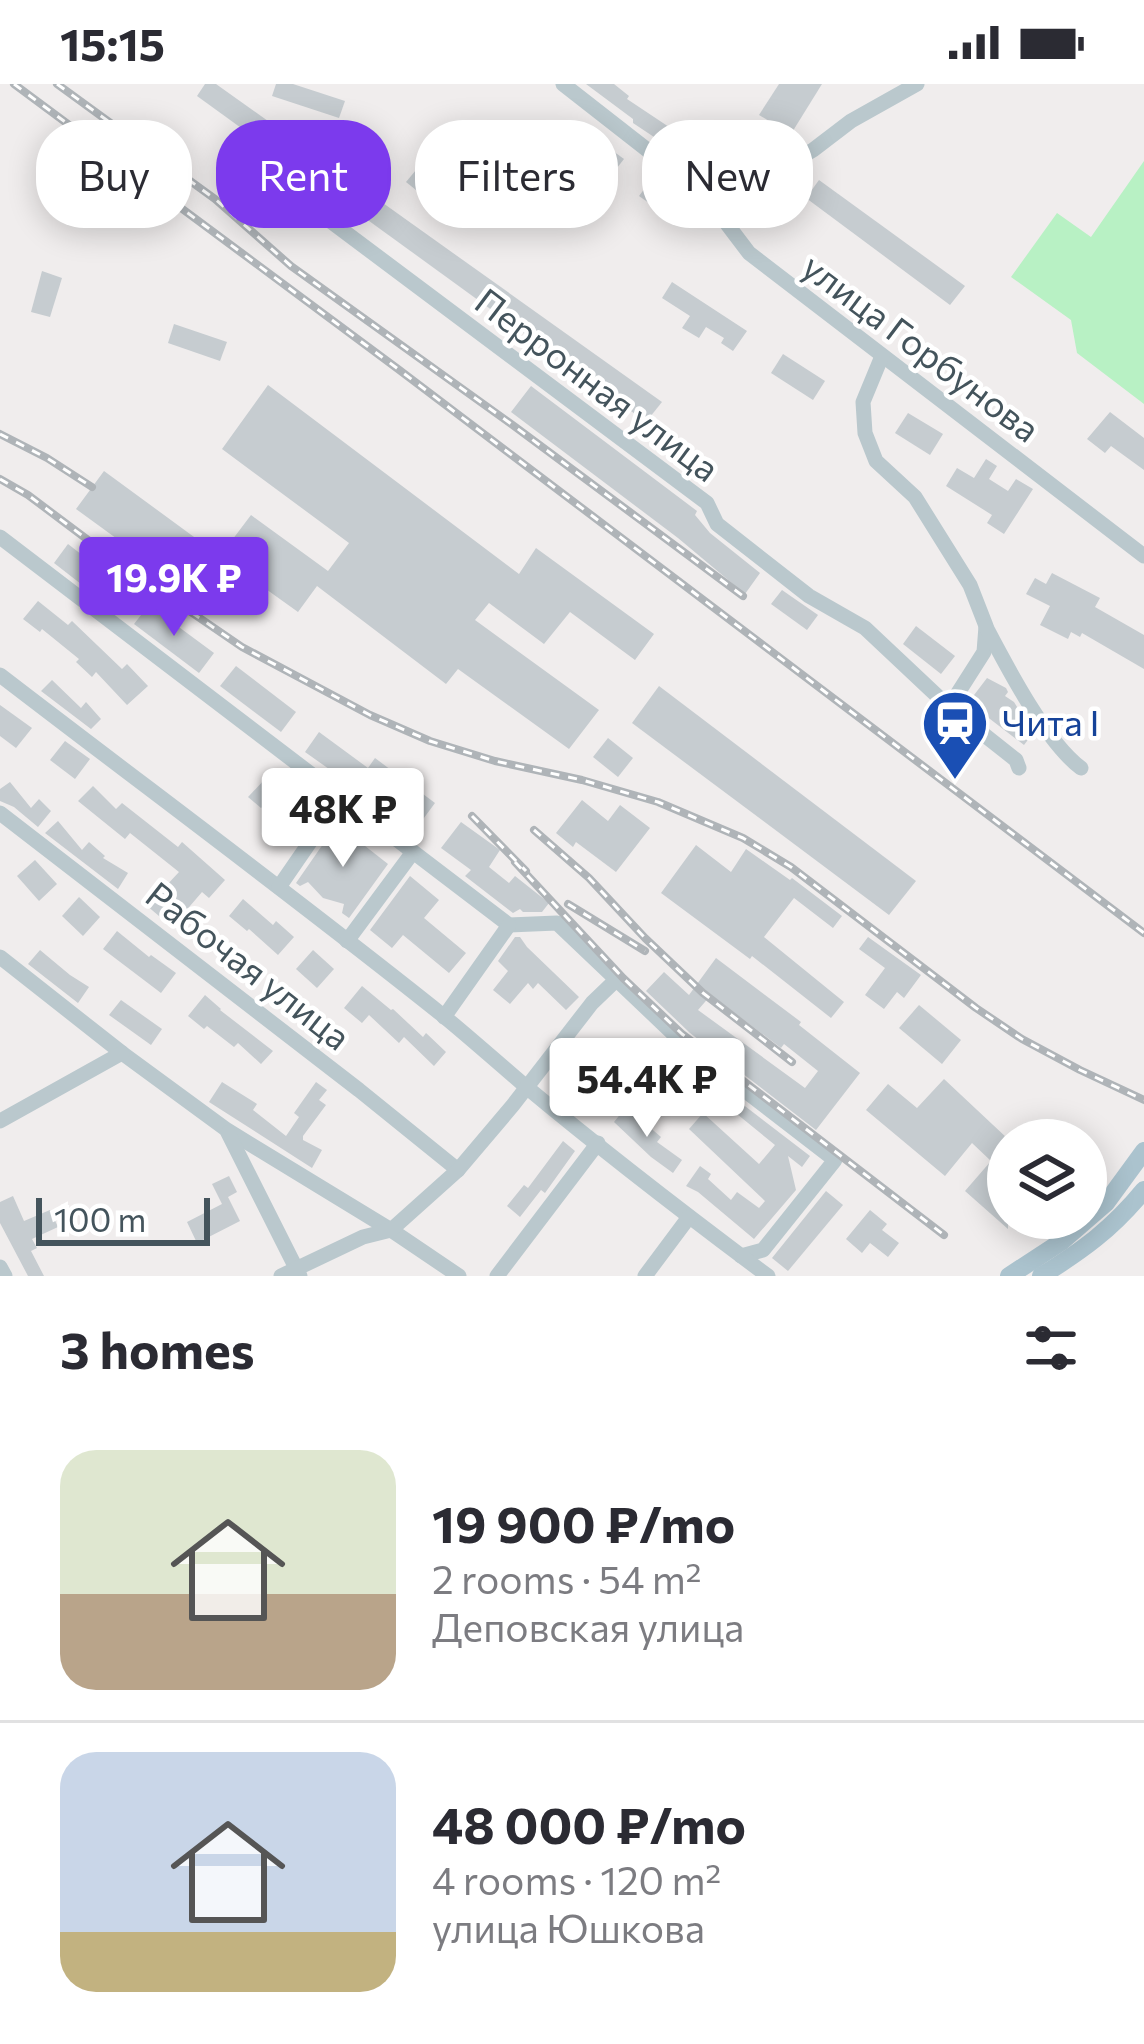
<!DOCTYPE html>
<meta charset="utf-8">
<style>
body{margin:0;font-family:Commissioner,sans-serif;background:#f2f2f3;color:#2b2b33;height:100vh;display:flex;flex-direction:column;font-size:45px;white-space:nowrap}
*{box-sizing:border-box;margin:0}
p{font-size:39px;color:#7c7c81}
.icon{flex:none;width:66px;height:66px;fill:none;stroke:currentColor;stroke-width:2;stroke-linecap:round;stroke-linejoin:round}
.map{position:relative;height:1192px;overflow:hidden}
.panel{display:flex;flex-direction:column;background:#fff;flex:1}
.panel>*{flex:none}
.guide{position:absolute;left:36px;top:36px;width:1074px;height:108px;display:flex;gap:24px}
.tools{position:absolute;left:987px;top:1035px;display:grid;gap:24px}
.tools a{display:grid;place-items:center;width:120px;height:120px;border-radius:50%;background:#fff;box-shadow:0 6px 30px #0003;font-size:60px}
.scale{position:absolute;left:36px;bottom:30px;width:174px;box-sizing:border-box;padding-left:12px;border:6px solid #44545c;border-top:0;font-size:33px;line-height:42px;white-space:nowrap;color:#44545c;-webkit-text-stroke:9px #fff;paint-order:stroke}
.price{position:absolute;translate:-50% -102px;padding:0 27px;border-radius:12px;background:#fff;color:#222;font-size:39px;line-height:78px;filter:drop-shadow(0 3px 6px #0008)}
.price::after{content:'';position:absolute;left:50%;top:72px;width:36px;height:27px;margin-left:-18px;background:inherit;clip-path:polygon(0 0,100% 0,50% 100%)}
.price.selected{background:#7c3aed;color:#fff}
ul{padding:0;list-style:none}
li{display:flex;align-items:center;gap:36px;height:300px;padding:0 60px}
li+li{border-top:3px solid #e1e1e2}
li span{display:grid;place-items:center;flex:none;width:336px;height:240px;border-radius:36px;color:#555}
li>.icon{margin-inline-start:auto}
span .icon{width:144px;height:144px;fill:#fffc;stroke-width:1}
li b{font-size:51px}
h2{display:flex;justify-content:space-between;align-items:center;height:144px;padding:0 60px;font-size:51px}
.chip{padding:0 42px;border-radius:48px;background:#fff;box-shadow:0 6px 30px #0003;font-size:42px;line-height:108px}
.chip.selected{background:#7c3aed;color:#fff}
.status{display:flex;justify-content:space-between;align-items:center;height:84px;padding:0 60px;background:#fff;direction:ltr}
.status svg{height:33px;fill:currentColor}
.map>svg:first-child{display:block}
</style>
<div class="status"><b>15:15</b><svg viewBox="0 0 49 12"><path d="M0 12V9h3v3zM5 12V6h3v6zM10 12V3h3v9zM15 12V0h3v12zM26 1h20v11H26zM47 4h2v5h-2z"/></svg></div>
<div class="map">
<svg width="1144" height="1192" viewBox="0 0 1144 1192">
<rect width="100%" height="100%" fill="#f0eded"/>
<!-- green -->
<path fill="#b8f1c4" d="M1144,77V320L1077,269L1071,236L1011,193L1057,129L1091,153Z"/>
<!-- building -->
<g fill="#c6ccd0" fill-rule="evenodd">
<path d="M205,0H216L662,318L646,338L197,12Z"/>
<path d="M276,0H293L345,17L339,34L272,12Z"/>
<path d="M586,0H614L629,12L627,15L681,51L672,65L633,39V35Z"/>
<path d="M779,0H822L791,50L759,31Z"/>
<path d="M591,51L624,75L613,89L580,66Z"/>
<path d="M441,56L456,69L421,110L406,98Z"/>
<path d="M651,96L688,122L676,138L639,112Z"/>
<path d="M819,96L965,202L950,221L806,114Z"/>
<path d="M42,187L62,194L50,233L31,228Z"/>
<path d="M672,198L747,247L733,267L721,259L724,254L706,243L699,254L682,244L690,232L662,214Z"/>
<path d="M174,240L227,258L220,277L168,259Z"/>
<path d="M783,270L825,297L813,316L771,289Z"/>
<path d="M268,301L519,490L536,464L654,550L635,576L570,528L544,560L489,519L475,536L599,626L569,665L458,585L446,600L317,502L298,528L228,478L201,516L76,425L104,387L220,472L251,431L328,487L349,459L222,365Z"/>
<path d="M531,302L697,427L695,431L710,449L760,489L745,510L678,454L511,328Z"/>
<path d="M1110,328L1144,354V386L1111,362L1105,369L1087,355Z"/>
<path d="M908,329L943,350L930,371L895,349Z"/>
<path d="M986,375L997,382L989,395L1008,407L1016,395L1033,405L1004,450L987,439L992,431L946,402L957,384L974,394Z"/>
<path d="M68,460L104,488L90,507L54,479Z"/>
<path d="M1052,489L1100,514L1095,523L1144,551V585L1082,549L1080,553L1071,548L1068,555L1040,541L1050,522L1026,510L1035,494L1046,500Z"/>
<path d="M782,506L818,531L807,546L771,520Z"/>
<path d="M38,517L68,541L72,537L122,585L127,580L148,602L127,621L96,588L92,593L76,578L79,575L42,545L40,548L23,535Z"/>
<path d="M149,521L214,569L199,589L134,540Z"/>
<path d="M916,542L955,572L941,590L903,560Z"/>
<path d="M236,582L296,628L281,648L220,602Z"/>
<path d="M987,594L1006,604L1008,608L1005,612L1014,618L1033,649L1024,661L977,625L980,621L971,615Z"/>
<path d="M52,596L81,624L86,618L101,635L91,645L41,607Z"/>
<path d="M659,602L916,797L889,831L632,639Z"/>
<path d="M0,621L32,644L16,664L0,652Z"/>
<path d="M319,648L368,684L375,674L435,719L415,746L305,668Z"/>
<path d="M608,654L633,674L618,693L593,673Z"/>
<path d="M65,657L90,675L75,695L50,676Z"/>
<path d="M265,695L288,716L292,711L308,728L290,746L265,721L261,724L248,713Z"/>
<path d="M10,698L31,724L39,715L51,727L38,743L14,723L0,717V705Z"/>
<path d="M93,702L116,725L122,719L178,763L182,758L225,796L209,814L202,808L172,843L146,821L163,801L165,803L179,788L130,749L125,755L78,717Z"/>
<path d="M582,716L608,737L620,721L650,744L616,788L576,758L573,763L556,749Z"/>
<path d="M58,737L82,766L89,758L105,772L103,774L128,789L118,805L45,749Z"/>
<path d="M461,738L500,766L489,783L509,799L515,792L549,819L542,828H523L520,825L513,829L465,792L471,786L441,764Z"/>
<path d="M337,740L388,780L349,834L342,829L344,820L323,814L308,798L300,802L296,799Z"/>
<path d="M696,761L731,788L746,765L790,796L792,794L842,832L833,844L794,814L764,853L844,918L831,934L752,872L750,875L661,809Z"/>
<path d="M35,776L57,800L39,817L17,792Z"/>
<path d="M410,792L439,816L424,834L466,869L449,889L403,851L392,864L370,846Z"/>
<path d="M79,813L100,833L83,852L62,832Z"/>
<path d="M243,815L273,841L276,837L294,853L278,871L249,845L247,847L229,832Z"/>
<path d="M117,847L149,873L151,871L176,889L161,909L103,865Z"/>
<path d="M515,853H520L527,863L579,913L566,926L538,899L533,905L528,899L510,920L493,906L508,887L498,877Z"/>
<path d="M868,853L921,891L904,914L897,908L884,925L865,911L885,884L859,865Z"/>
<path d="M40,866L70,891L89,903L78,919L28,880Z"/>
<path d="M313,866L334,885L317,904L296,885Z"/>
<path d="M716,874L801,938L799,941L860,989L816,1046L690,949L646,907L664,888L689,911ZM711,911L781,964L784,960L818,987L805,1004L698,926Z"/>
<path d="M362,902L391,926L393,925L423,953L426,949L446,968L434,982L404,953L399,959L369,931L362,939L344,924Z"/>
<path d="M205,911L221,925L220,926L273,967L261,980L238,959L234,963L207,942L204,945L188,932Z"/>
<path d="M121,916L162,945L151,961L109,931Z"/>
<path d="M919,921L961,956L942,980L899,944Z"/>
<path d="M944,995L1008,1055V1145L965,1107L991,1077L972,1059L945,1092L866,1026L888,1000L917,1024Z"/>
<path d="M711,996L810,1072L802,1083L788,1072L796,1106L754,1155L698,1108L686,1102L700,1082L711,1090L708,1095L731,1116L737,1108L759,1124L765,1117L689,1045L703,1029L759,1080L775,1061L705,1004Z"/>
<path d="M222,998L257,1020L253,1026L286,1052L299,1033L294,1029L316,998L327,1006L319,1016L326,1021L303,1052V1056L322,1066L312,1084L209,1018Z"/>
<path d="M626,1023L661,1053L657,1058L682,1076L673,1089L651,1073L614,1038Z"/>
<path d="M563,1057L575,1067L545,1109L541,1106L520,1133L507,1122L524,1101L528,1104Z"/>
<path d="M229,1092L237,1108L228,1113L240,1137L197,1159L187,1138L222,1120L212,1100Z"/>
<path d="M826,1107L843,1121L788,1187L772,1174Z"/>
<path d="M13,1112L24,1137L50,1126L58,1143L32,1155L37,1164L31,1167L44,1192H28L0,1139V1118Z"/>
<path d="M870,1126L887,1140L882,1146L899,1159L888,1173L870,1159L862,1169L846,1155Z"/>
</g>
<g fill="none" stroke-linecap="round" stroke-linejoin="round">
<!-- minor -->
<g stroke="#bac8cd" stroke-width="15">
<path d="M563,0L705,111L749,169L1144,472"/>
<path d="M254,80L707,419L717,440L809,512L865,544L949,623L984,568L986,542L970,501L915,413L876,377L865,349L863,318L882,272"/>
<path d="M724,133L735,115L747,104L813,66L851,37L917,0"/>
<path d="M0,453L509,841L557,839L682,958L835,1076L763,1166L741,1172"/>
<path d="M986,543C1007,583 1046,658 1081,684"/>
<path d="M0,591C147,704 296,814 441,930C469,953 496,977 524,1001C603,1067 685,1130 768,1192"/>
<path d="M949,623L1016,676L1019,684"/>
<path d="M0,729L359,1006L458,1086"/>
<path d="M279,803L341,713"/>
<path d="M347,857L413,768"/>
<path d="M0,873L122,969L227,1046L391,1146L459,1192"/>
<path d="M444,933L509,841"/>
<path d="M0,1037L122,969"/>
<path d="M228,1049L300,1192"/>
<path d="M0,1183L5,1192"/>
<path d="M281,1192L363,1153L391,1146L458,1086L513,1021L592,919L617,895"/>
<path d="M497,1192L598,1059"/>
<path d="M645,1192L689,1133"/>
</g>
<!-- major -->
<g stroke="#abc3ce" stroke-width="18">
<path d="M1009,1192L1061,1158L1106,1119L1144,1067"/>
<path d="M1041,1192C1083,1166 1112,1145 1144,1106"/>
</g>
<defs>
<g id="rail">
<path d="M14,0L398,285L1144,849"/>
<path d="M57,0L215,115L291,182L514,342L743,512"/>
<path d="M0,350L47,374L92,403"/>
<path d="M0,395L28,411L112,474L242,563L370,631L430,657L495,677L582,696L658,718L743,754L791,783L976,924L1022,955L1080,986L1144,1016"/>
<path d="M472,732L526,787"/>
<path d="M534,746L589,794L645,854L703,909L792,978"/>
<path d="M515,778L623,894L682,950L944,1151"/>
<path d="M568,820L645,867"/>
</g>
</defs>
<!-- rail casing -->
<use href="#rail" stroke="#afb4b8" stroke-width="8"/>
<!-- rail -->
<use href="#rail" stroke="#fff" stroke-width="3" stroke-dasharray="9" stroke-linecap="butt"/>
</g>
<!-- icons -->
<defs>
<symbol id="station-pin" viewBox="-11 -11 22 30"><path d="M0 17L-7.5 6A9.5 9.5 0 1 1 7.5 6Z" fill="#1a4fb4" stroke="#fff"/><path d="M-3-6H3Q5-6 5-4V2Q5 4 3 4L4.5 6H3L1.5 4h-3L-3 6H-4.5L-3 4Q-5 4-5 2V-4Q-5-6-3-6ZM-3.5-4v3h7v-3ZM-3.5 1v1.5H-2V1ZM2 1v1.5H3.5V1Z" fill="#fff"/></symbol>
</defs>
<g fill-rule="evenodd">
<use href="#station-pin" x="917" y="601" width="76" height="104"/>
</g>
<g text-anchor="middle" stroke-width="9" stroke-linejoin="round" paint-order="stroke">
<!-- street labels -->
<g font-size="36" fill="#44545c" stroke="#fff">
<text transform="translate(921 264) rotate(37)" y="13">улица Горбунова</text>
<text transform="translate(597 301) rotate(37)" y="13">Перронная улица</text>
<text transform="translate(248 882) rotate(38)" y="13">Рабочая улица</text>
</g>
<!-- transit labels -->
<g font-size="36" fill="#164399" stroke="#fff" text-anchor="start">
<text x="1002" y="652">Чита I</text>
</g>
</g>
</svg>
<div class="tools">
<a><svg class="icon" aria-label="layers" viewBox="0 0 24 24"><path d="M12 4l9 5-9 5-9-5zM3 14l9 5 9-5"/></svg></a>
</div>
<div class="scale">100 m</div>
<b class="price selected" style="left:174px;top:555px">19.9K ₽</b>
<b class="price" style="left:343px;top:786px">48K ₽</b>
<b class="price" style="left:647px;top:1056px">54.4K ₽</b>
<div class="guide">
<a class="chip">Buy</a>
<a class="chip selected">Rent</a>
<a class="chip">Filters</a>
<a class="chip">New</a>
</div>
</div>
<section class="panel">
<h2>3 homes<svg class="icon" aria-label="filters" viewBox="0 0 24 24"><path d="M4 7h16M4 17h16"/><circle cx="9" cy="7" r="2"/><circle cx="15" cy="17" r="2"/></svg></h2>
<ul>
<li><span style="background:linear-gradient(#dfe7d0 60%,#b9a48a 0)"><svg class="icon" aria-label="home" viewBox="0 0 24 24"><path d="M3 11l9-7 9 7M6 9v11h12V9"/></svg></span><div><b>19 900 ₽/mo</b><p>2 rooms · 54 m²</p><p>Деповская улица</p></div></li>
<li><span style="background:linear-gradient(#c9d6e8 75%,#c2b280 0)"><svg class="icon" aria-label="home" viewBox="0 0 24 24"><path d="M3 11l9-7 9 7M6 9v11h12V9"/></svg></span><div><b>48 000 ₽/mo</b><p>4 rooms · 120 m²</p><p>улица Юшкова</p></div></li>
</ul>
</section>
